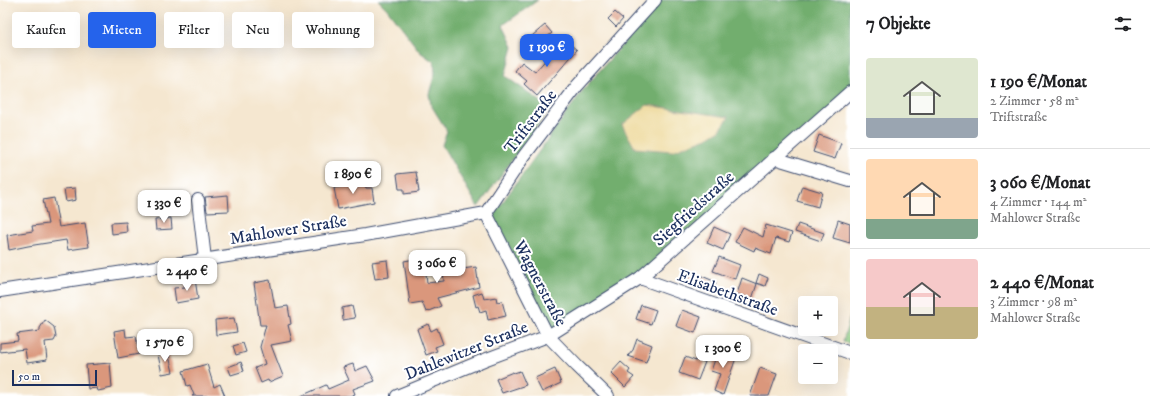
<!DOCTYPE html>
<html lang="de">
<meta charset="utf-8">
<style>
body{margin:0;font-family:"IM FELL DW Pica",serif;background:#f2f2f2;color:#202124;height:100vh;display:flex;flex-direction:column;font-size:15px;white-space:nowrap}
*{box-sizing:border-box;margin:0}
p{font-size:13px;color:#757577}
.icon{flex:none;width:22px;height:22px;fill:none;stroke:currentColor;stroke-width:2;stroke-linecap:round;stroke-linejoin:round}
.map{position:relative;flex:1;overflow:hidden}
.details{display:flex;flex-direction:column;background:#fff;width:300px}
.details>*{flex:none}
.banner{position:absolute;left:12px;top:12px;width:380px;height:36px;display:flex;gap:8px}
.buttons{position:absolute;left:798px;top:296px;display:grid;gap:8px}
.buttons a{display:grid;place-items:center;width:40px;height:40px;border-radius:4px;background:#fff;box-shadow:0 4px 16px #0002;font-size:20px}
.scale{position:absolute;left:12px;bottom:10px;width:85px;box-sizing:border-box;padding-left:4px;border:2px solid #1b2f5e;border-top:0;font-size:11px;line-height:14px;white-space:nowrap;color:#1b2f5e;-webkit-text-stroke:3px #fff;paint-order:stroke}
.price{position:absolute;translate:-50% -34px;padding:0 9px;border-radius:8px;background:#fff;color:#222;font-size:13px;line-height:26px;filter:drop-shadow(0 1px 2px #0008)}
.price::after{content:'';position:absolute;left:50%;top:24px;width:12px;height:9px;margin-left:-6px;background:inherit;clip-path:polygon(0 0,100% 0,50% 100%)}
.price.selected{background:#2563eb;color:#fff}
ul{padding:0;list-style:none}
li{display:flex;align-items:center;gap:12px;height:100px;padding:0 16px}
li+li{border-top:1px solid #e0e0e0}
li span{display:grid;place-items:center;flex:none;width:112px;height:80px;border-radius:4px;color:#555}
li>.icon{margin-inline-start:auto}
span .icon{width:48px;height:48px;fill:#fffc;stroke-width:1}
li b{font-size:17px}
h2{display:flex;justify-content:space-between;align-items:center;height:48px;padding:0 16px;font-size:17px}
.tag{padding:0 14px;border-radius:4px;background:#fff;box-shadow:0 4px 16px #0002;font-size:14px;line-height:36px}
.tag.selected{background:#2563eb;color:#fff}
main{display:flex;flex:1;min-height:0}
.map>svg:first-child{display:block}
</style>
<main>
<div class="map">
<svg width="850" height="396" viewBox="0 0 850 396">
<rect width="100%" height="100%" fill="#fff"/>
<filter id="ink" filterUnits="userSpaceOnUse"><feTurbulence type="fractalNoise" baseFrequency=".025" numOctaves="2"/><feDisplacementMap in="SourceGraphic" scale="8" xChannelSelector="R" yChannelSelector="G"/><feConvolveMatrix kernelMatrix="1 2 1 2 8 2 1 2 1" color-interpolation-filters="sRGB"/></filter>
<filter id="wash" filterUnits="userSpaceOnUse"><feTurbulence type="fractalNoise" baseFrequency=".012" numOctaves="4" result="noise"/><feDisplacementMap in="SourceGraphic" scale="16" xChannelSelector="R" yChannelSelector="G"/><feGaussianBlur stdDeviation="0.9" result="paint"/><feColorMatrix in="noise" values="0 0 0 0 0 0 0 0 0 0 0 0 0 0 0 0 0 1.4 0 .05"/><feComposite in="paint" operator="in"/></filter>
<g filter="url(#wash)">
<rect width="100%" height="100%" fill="#f5e7d0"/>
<!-- green -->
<path fill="#8dca7f" stroke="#547c6e" d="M850,317V344L843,341Z"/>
<!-- forest -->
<g fill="#72ae6e" stroke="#466e66">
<path d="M378,0H538L503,25L513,47L505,76L550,108L478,207L442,145L447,131L431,105L429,94L435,73L434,62L420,52L387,9Z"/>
<path d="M661,0H850V92L640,278L548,336L487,224L583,90Z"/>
</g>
<!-- sand -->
<path fill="#eeda9e" stroke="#84847e" d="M647,105L729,117L720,130L707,138L672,151L635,148L622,125Z"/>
<g id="blocks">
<!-- building -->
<g fill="#da977c">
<path d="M615,12L623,19L616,27L608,19Z"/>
<path d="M545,25L552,33L534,48L526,41Z"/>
<path d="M564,39L577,50L537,96L524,84L527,81L515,71L522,62L535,72Z"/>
<path d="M819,135L841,143L835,159L813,152Z"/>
<path d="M416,172L419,192L404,194V189H399L397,174Z"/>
<path d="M364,182L366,188H372L374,202L338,209L334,188Z"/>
<path d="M802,186L822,192L818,207L797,201Z"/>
<path d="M75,188L76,200L66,202L64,189Z"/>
<path d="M228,195L229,211L207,212L205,197Z"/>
<path d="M54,198L59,227L85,223L89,247L68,250L66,240L28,246L9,250L7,235L33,231L32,226L48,224L43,200Z"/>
<path d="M171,218L172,229L156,230L155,220Z"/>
<path d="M838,220L850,224V243L833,238Z"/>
<path d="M126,222L127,232L112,234L111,223Z"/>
<path d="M798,224L824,233L821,241L795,232Z"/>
<path d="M766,225L792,233L789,242L776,238L771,254L755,248L754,251L735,242L743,227L763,237Z"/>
<path d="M714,227L730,234L723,250L707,243Z"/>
<path d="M719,257L740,265L735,279L713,271Z"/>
<path d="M421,258L424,273H426L427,283L444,281L443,272L476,267L479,287L437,298L441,306L426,312L422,302L410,304L404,261Z"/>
<path d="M387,260L389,277L375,279L372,262Z"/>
<path d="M690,271L716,282L712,292L685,280Z"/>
<path d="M759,274L768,278L765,286L756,283Z"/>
<path d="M742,278L757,284L752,299L737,294Z"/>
<path d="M195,279L198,299L176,303L174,288L185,287V281Z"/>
<path d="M270,280L275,308L288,306L291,324L288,325L292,341L271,345L283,376L269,382L268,380L261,383L255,368L265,364L260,347L266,325H260L254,283Z"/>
<path d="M482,292L484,299L496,297L497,302L502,301L506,316L488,320L486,310L480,312L478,306L476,307L473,295Z"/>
<path d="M641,305L656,310L651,324L636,319Z"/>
<path d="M352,306L355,318L343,320L342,308Z"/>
<path d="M682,310L701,317L695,333L676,326Z"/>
<path d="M234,318L237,332L216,335L215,320Z"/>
<path d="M45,320L54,327L56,337L54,341L45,342L47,360L27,363L25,349L0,352V343L18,341L17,334L40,331V328Z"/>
<path d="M428,324L431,331L437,328L443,344L435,347L437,351L426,355L417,329Z"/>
<path d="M125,329L126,337L136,336L139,354L118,358L114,331Z"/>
<path d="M637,339L652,345L646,362L628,356L633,350Z"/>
<path d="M243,343L246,352L236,355L233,346Z"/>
<path d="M719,348L737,355L723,395L714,391L720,374L711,371Z"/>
<path d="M168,352L173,372L162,374L158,355Z"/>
<path d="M685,357L696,361V359L705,362L698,380L679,373Z"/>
<path d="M241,362L244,371L231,375L228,367Z"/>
<path d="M621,362L630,370L628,373L634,377L625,387L611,373Z"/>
<path d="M110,363L112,388L98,391L97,388L88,389L86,365Z"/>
<path d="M207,364L214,387L220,384L225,396H192L194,395L190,385L187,386L183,371Z"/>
<path d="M353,364L355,371L367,366L375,381L353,389L355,394L350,396H301L326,385L328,389L349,380L343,367Z"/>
<path d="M760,368L777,374L769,396H750Z"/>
<path d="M555,369L561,383L542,392L535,378Z"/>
<path d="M520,371L526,385L502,393L496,379L513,372L514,373Z"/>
</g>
</g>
</g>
<g filter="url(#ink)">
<use href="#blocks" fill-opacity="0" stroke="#3c4b6f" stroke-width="1"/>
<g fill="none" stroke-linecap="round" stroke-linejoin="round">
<defs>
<g id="minor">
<path d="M774,158L850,181"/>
<path d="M198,200L205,259"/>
<path d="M486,213L524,156L577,86L655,0"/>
<path d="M486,213L548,336L577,366L608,396"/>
<path d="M640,278L850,353"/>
<path d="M0,291L365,235L486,213"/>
<path d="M397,396L484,360L548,336L640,278L850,92"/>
</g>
</defs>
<!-- minor casing -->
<use href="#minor" stroke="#3c4b6f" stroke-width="14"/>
<!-- minor -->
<use href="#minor" stroke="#fff" stroke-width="12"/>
</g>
</g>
<g text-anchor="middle" stroke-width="4" stroke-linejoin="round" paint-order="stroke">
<!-- street labels -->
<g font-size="17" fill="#1b2f5e" stroke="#fff">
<text transform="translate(530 121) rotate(-53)" y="6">Triftstraße</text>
<text transform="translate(693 208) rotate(-42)" y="6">Siegfriedstraße</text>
<text transform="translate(288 229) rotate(-9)" y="6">Mahlower Straße</text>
<text transform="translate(541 283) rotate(62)" y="6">Wagnerstraße</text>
<text transform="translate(728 292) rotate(20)" y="6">Elisabethstraße</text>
<text transform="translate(466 350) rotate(-22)" y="6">Dahlewitzer Straße</text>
</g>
</g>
</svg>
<div class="buttons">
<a>+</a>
<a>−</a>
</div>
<div class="scale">50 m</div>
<b class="price selected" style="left:547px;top:68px">1 190 €</b>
<b class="price" style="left:353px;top:195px">1 890 €</b>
<b class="price" style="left:164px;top:224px">1 330 €</b>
<b class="price" style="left:437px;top:284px">3 060 €</b>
<b class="price" style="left:187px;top:292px">2 440 €</b>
<b class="price" style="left:165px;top:363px">1 570 €</b>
<b class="price" style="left:723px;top:369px">1 300 €</b>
<div class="banner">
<a class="tag">Kaufen</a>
<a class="tag selected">Mieten</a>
<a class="tag">Filter</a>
<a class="tag">Neu</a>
<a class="tag">Wohnung</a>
</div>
</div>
<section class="details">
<h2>7 Objekte<svg class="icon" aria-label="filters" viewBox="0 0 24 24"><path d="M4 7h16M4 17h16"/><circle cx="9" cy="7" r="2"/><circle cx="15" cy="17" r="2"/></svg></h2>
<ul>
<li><span style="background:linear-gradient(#dfe7d0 75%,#9aa5b1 0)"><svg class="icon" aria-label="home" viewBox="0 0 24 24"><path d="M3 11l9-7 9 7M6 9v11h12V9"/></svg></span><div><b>1 190 €/Monat</b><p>2 Zimmer · 58 m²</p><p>Triftstraße</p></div></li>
<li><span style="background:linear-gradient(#ffd9b3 75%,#7fa58c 0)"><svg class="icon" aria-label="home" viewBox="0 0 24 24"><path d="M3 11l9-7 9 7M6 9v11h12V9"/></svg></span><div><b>3 060 €/Monat</b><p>4 Zimmer · 144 m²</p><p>Mahlower Straße</p></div></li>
<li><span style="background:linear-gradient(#f6c9c9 60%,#c2b280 0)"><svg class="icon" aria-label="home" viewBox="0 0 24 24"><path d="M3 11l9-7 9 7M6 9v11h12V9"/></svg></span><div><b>2 440 €/Monat</b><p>3 Zimmer · 98 m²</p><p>Mahlower Straße</p></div></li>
</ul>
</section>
</main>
